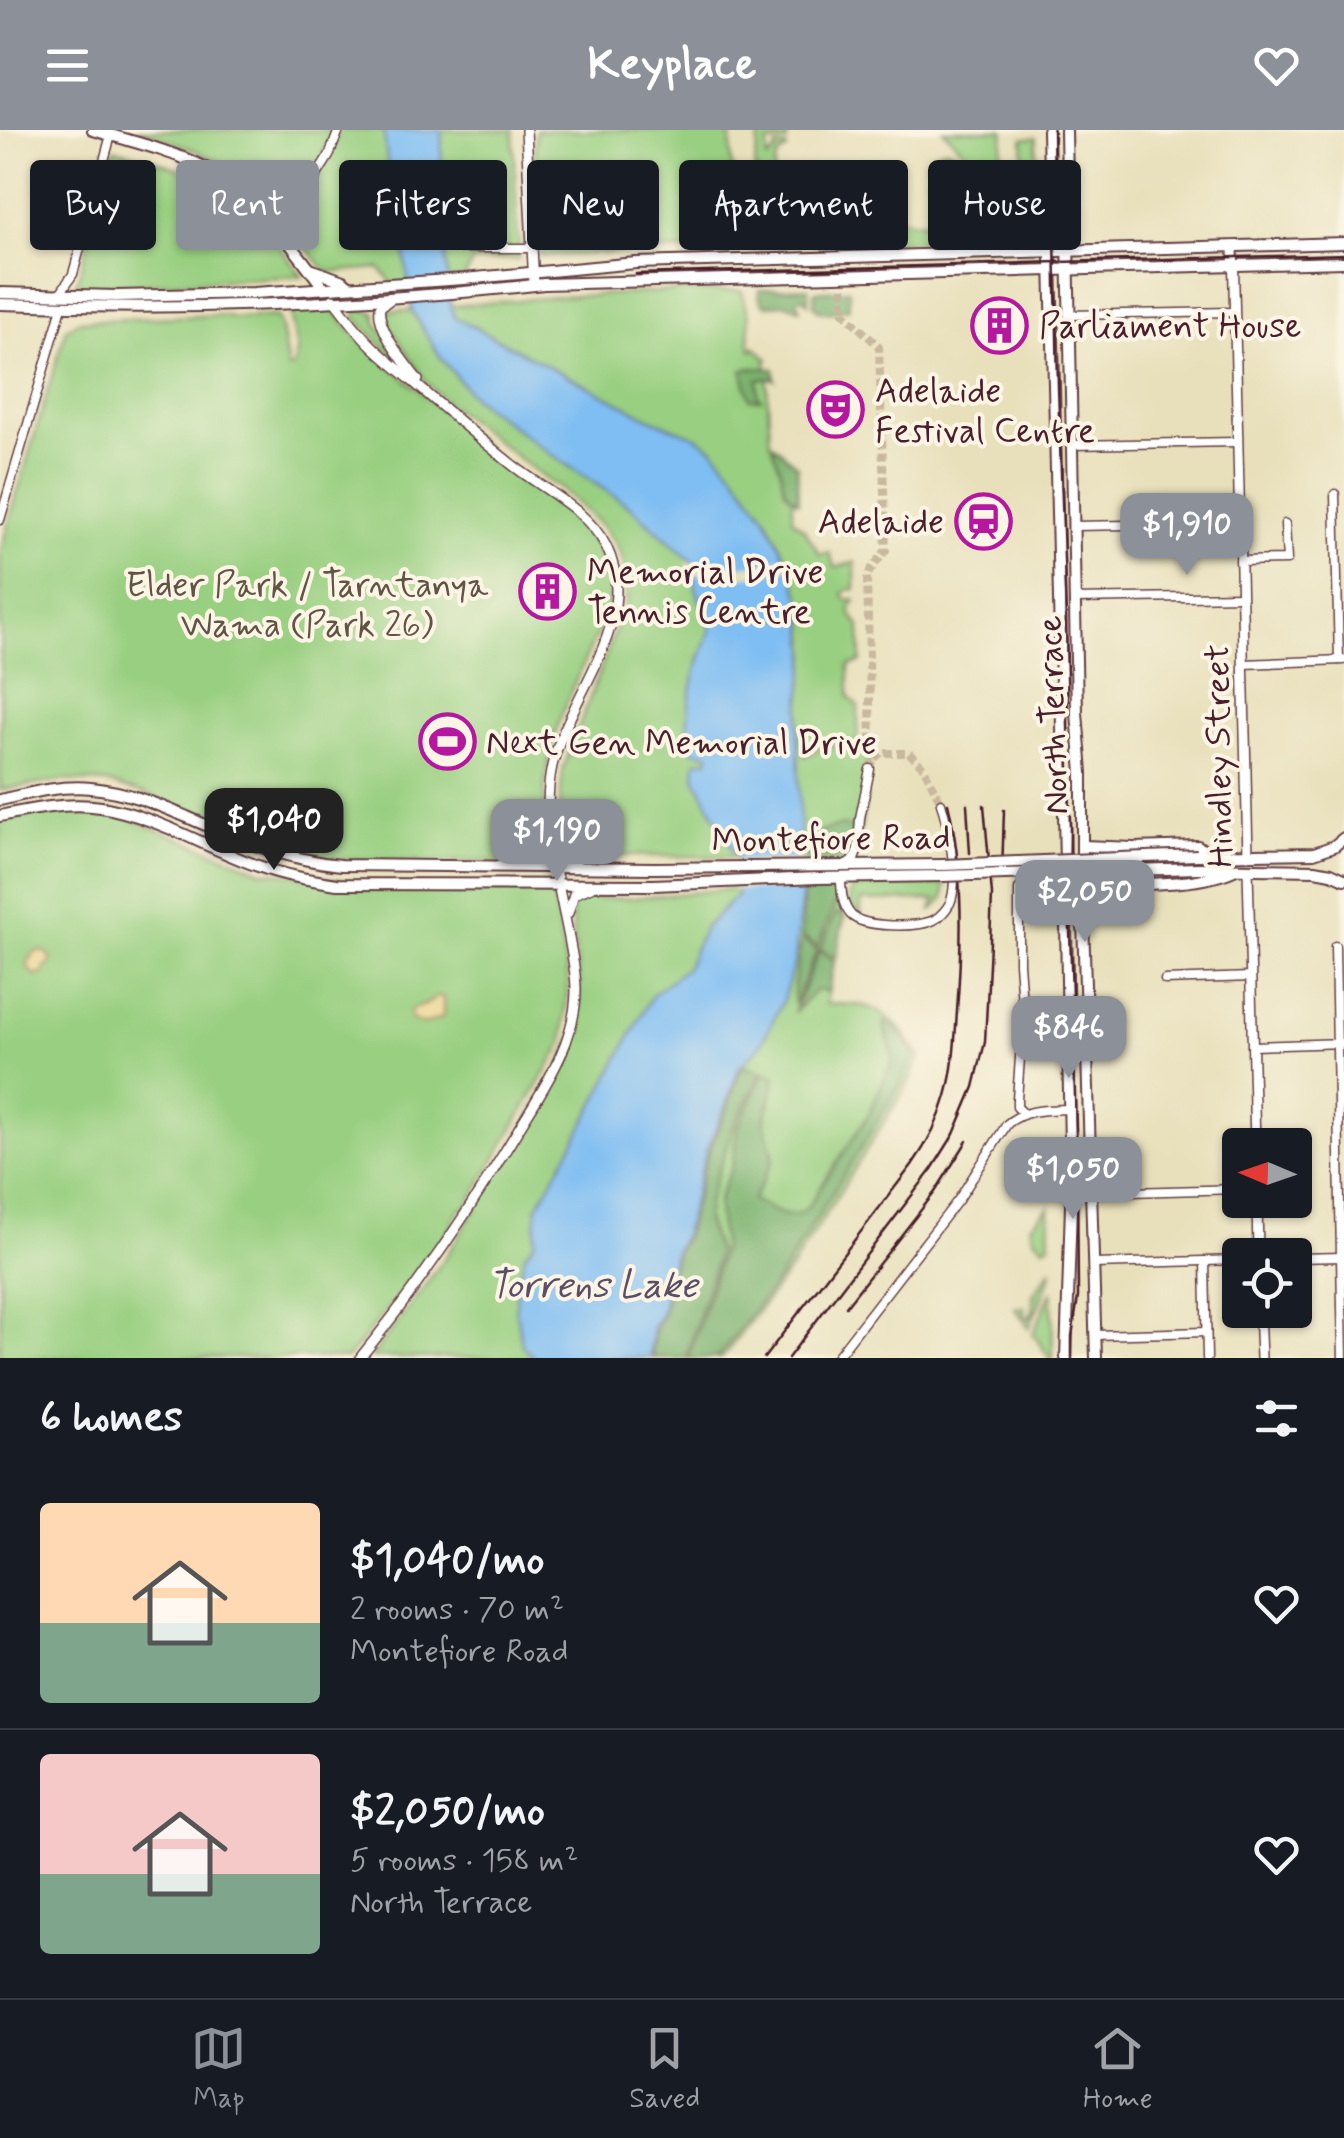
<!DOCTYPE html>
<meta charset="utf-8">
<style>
body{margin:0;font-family:Mynerve,sans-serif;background:#242831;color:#f1f3f6;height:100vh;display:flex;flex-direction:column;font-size:38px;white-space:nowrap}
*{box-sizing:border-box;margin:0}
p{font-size:32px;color:#9ea1a6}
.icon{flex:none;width:55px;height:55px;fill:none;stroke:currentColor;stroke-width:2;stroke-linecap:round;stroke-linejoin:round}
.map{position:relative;height:1228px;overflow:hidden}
.details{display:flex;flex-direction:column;background:#171b24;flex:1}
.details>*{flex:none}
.banner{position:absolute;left:30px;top:30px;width:1285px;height:90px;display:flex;gap:20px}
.needle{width:65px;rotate:272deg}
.fabs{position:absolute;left:1222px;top:998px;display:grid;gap:20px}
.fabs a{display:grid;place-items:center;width:90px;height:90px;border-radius:10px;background:#171b24;box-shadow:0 2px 8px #0004;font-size:50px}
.price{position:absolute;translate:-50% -85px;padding:0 22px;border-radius:20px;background:#8c9099;color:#fff;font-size:32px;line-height:65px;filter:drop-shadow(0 2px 5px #0008)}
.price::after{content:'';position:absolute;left:50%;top:60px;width:30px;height:22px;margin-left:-15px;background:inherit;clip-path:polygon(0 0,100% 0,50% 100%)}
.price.selected{background:#222;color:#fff}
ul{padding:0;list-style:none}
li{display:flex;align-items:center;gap:30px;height:250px;padding:0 40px}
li+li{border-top:2px solid #363941}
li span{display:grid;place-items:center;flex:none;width:280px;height:200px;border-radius:10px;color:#555}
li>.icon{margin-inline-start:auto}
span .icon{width:120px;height:120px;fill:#fffc;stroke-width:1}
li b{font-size:42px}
h2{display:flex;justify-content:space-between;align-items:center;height:120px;padding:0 40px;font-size:42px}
.tag{padding:0 35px;border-radius:10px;background:#171b24;box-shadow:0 2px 8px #0004;font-size:35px;line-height:90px}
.tag.selected{background:#8c9099;color:#fff}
header{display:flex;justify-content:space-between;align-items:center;height:130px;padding:0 40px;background:#8c9099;color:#fff;font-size:45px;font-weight:700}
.tab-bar{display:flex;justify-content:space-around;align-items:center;height:140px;border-top:2px solid #363941;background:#171b24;font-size:28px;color:#9ea1a6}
.tab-bar a{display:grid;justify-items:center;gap:5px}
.tab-bar .selected{color:#8c9099}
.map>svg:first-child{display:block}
</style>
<header><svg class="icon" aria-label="menu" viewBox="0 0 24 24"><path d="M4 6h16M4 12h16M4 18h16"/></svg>Keyplace<svg class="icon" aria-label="heart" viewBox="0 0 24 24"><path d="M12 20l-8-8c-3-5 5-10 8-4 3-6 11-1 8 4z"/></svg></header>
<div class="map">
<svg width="1344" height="1228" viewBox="0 0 1344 1228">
<rect width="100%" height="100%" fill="#fcf5e5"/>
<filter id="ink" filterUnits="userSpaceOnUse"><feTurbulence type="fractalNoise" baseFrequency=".01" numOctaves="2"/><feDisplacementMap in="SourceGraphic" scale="20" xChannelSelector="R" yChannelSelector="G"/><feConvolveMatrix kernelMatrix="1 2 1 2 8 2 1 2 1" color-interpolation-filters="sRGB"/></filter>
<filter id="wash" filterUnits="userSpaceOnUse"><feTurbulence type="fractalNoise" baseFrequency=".0048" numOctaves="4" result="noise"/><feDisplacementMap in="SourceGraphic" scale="40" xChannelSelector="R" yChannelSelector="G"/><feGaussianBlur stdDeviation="2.25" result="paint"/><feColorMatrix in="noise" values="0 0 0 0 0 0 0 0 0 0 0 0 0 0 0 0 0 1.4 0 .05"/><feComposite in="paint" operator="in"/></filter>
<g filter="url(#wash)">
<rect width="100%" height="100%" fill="#e8e0bb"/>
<!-- green -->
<g fill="#98cf80" stroke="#717756" stroke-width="2.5">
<path d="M136,0H333L320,29L285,84L277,81L249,55L250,52C216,26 177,11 136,0Z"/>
<path d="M341,0H513L519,129L472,131L464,149L393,154L379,138L331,142L325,140L292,101L290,94Z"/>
<path d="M536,0H731V32L744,77L763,117L541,126L535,19Z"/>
<path d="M759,0H785L787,4V12L768,13L767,29L776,21V17H786L787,20C777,22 774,34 774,44L778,47L783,62L790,63L804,91L787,99L777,94L771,95L766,90C770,70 773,53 755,39C754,25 761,13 759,0Z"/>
<path d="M943,0H1004L995,90L990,84L965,22Z"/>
<path d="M1023,8H1036L1037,77H1025Z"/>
<path d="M115,19C169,33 219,50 258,91C274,108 288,128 302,146L81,157L76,155Z"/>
<path d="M948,19L955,22L982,86L981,94C958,93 944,70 929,54L928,48L932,47V34H928C931,23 937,20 948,19Z"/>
<path d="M815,43H838V58L843,63H876C898,102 915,88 952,93C966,95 977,98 992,97L996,103L995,109L815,114Z"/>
<path d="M683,161H742L749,187L750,218L753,221L754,216L768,229L766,232L770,312L797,336L798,371L792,370V389L805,400L820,425L829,422L835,438L855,432V459L847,460L843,464L846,470L854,469L856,471L851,476V485L860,496L861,532L849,535V567L858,576V613L833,611L816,616L810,615L804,619L805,626L822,618L834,616L871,620L858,719L850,734L799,735L798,594L807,523L805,492L803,475L789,434L766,387L688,304L653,290L546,236L475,197L461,192L454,187L451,176L555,167Z"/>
<path d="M298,177H331L359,210L486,317V322L525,354H530L552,369L587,395L609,446L611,458L608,481C584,534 553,589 546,647C542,673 546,699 547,725H540L538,731L423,732L331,728L284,720L148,665L107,653L65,650L0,660V422L66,199L79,191L224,185L234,188L277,186L281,199L288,239L294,236L297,220L291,185L292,180Z"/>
<path d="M361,179L375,183L377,194L405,236L404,238L354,186Z"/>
<path d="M388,181H412L441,228L473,267L552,325L631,377L693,432C693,457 702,476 712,499C696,538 685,575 691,617L709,624V630L695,647L736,727L572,725C556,701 560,667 563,639L619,490L623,491C639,419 606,399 558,356L551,353L447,273L427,253L390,197Z"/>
<path d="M67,678L110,681L263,741L428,759L549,761L553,764L568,850L563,913L465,1080L460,1078L453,1089L454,1092L392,1175L391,1174L348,1228H0V690Z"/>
<path d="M945,754L944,768L931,782L936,770L861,771V785C851,778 845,765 855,756Z"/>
<path d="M833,756L845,788L840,803L826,874C839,875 856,873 868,877C893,886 909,906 920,928L907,956L792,1137L722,1228H371C396,1193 424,1159 448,1123C477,1079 504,1032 530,986C548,956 570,924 577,890C586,849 568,810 573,769L633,768L752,757Z"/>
<path d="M1049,1077L1050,1114L1044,1117L1034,1107L1031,1095Z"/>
<path d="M1051,1140V1145L1029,1198L1015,1178L1024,1177V1187L1030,1188V1184L1033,1183V1165Z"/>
<path d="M1052,1161L1053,1228H1050L1033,1204Z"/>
</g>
<!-- forest -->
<g fill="#7ab26e" stroke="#62684c" stroke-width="2.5">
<path d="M808,158V173L802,167L797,170L800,179L787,174L765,175L760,170L759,160Z"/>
<path d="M849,160V178C837,180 825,187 814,176V163L816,161Z"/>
<path d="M751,238L774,239L775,250L772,248L758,249V266L761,269H750L742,240Z"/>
<path d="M772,316L779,319L797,336L798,371C782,362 784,358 781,342C779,333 774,324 772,316Z"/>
<path d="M839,696L853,697L849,727L830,730L824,709L827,727L805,728L804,710L809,705Z"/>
<path d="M804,760H836L837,770L817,817L802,806Z"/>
<path d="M836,783L844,785L836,829L820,819Z"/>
<path d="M802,809L817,820L794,876V853Z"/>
<path d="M819,821L834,832L828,862L816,860L794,883Z"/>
<path d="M885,891C900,899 907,910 915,926L901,954L779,1148L717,1228H689L719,1131L722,1115L718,1078L719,1067L732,1037L737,1000L764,942L774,945V957L765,990L773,1025L772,1033L753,1070C770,1079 790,1094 807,1078L867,987L893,930C892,915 883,905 885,891Z"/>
<path d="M747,936L761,942L733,999L709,1068L706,1090L717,1120L716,1131L686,1228H655L652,1221L655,1197L663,1184L676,1122L686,1105L707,1026L729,974L740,940Z"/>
</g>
<!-- sand -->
<g fill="#eeda9e" stroke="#9c7c64" stroke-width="2.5">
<path d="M43,821L51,826L50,835L45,837L44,843L35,846L28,838V833L35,822Z"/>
<path d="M439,866L443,868V887L423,895L411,889L410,883L412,879L425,875Z"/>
</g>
<!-- water -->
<path fill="#7fbef3" stroke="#646e8f" stroke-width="2.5" d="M384,0H442L440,79L451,176L454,187L653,290L697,307L712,318L735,344L766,387L789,434L803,475L807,523L798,594L801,772L795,830L782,873L760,916L739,938L726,975L707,1019L684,1103L673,1127L661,1184L653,1197L650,1222L652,1228H534L522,1215L516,1180L517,1157L525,1124L535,1112L537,1077L581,1000L652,865L686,838L704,798L736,767L739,747L736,727L695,647L696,631L708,630L709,624L693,621C679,583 697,534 711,499C702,476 693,457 693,432L631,377L552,325L473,267L441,228L412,181L401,92L387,32Z"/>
<!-- pier -->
<g fill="#e8e0bb">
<path d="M791,425L795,435L758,445L737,447L688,444V435L684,432L730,437L753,435Z"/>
<path d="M804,729L805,759L732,760L734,747L732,731Z"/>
</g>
</g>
<g filter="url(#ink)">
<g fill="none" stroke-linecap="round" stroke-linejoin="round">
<!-- minor-tunnel -->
<g stroke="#c8b99e" stroke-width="8" stroke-dasharray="8 4" stroke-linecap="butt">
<path d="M843,157V182L879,217L886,420L870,441L867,447L871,613L878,624"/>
<path d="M870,639L874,629L881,623H909L924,638L941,673"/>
</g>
<defs>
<g id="minor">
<path d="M281,102L329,26L339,0"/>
<path d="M461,118H531"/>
<path d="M59,165L73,144L111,5"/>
<path d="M1069,185L1234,182"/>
<path d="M1072,315L1237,312"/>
<path d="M1335,364L1339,530"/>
<path d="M0,390L62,177"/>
<path d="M1074,396L1239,393"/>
<path d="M1240,431L1287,430L1285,394"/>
<path d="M1075,469L1241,466"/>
<path d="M1243,534L1343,530"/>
<path d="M848,734L854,730L858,719L860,688L870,639"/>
<path d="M841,748C841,761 842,775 851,785C864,798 918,798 934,790C941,786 946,780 950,773C960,751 948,696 941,673"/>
<path d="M1335,816L1343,1228"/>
<path d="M1165,850L1251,847"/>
<path d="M1253,916L1344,913"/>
<path d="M1024,984L1017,977V969L1023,887L1019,833V759L1022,756L1064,755"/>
<path d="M1092,1063L1240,1059"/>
<path d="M1295,1128L1344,1127"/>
<path d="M1205,1131L1207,1228"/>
<path d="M1094,1134L1240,1130"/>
<path d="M1095,1205L1206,1202"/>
<path d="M836,1228L959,1069L1007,994C1025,979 1046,980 1068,979"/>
</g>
<g id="tertiary">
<path d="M526,0L534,155"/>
<path d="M1233,116L1248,725"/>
<path d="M392,168L380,177C376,199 405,233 418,250"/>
<path d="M333,169C342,181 351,193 361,204C376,222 394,235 411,250C444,278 476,306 510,333C542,359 586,378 606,416C643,490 568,566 552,636C540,689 559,755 569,808C572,825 576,843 576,860C576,914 542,960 515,1005C468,1083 418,1157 360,1228"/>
<path d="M1248,739L1255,1015"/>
<path d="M568,783L574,764L591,757"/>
<path d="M1257,1070L1258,1125"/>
<path d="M1259,1180L1261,1228"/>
</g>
<g id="secondary">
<path d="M93,0C130,11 169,20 204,37C257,63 289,113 324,158"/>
<path d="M1048,0L1064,681L1071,1076L1066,1228"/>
<path d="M1066,0L1077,583L1082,643V754L1096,1228"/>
<path d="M1007,122L1028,101L1047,91L1050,85"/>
<path d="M310,139L343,151L349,156"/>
<path d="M0,163L117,166L254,163L464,149L636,133L1344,113"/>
<path d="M0,174C181,181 364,174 544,154L1344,132"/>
<path d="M0,670C30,663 60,655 91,658C126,661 156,674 187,687C237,709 286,730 341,735L654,738L943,735"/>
<path d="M0,686C32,679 68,672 101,677C157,686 208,719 261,737C286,746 311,750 337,754L654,755L818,748L942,746"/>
<path d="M551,700L565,726L576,734"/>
<path d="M1083,716L1134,718L1198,716L1209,725"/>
<path d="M1197,725L1314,723L1334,716L1344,708"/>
<path d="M1198,738L1315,740L1331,743L1344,749"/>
<path d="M1064,755C1113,752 1194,760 1236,739"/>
</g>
</defs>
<!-- minor casing -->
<use href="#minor" stroke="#623c41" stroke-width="11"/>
<!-- tertiary casing -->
<use href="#tertiary" stroke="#623c41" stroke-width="12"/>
<!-- secondary casing -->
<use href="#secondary" stroke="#623c41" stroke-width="14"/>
<!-- minor -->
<use href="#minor" stroke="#fff" stroke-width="8"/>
<!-- tertiary -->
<use href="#tertiary" stroke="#fff" stroke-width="9"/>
<!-- secondary -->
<use href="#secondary" stroke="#fff" stroke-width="10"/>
<!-- tram -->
<g stroke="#4a1f2b" stroke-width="2.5">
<path d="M1053,0L1058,257L1066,485L1070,698L1069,767L1077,1031L1078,1167L1072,1206V1228"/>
<path d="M636,144L1344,124"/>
</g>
<!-- rail -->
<g stroke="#4a1f2b" stroke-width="2.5">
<path d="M967,674L970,723"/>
<path d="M1002,745L1004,680"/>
<path d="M846,1176L935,1062L967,1011"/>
<path d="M764,1228L912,1035C927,1014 939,991 946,966C954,938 955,910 957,881C962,813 964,740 948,673"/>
<path d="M788,1228L932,1039L954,1004L974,957L985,912L989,835L992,765L984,675"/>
</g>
<defs>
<g id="secondary-bridge">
<path d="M943,735L1197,725"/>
<path d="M942,746L1198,738"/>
</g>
</defs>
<!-- secondary-bridge casing -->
<use href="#secondary-bridge" stroke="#623c41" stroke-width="14" stroke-linecap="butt"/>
<!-- secondary-bridge -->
<use href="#secondary-bridge" stroke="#fff" stroke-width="10"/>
</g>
</g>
<!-- icons -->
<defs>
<symbol id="building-ring" viewBox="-11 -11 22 22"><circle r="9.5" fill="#fcf5e5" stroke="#b5179e" stroke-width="1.5"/><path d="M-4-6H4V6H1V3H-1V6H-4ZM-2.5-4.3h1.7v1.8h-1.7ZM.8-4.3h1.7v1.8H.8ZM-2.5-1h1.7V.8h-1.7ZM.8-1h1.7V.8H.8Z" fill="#b5179e"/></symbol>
<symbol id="theatre-ring" viewBox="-11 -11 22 22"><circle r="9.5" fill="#fcf5e5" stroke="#b5179e" stroke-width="1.5"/><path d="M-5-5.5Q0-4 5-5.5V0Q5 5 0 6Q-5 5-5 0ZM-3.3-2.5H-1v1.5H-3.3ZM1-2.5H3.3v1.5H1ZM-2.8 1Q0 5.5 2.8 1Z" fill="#b5179e"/></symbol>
<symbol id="station-ring" viewBox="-11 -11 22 22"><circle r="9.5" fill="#fcf5e5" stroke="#b5179e" stroke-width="1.5"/><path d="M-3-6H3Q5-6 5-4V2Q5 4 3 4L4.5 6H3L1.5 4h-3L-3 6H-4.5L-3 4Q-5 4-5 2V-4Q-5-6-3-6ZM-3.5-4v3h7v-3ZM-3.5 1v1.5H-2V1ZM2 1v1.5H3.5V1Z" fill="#b5179e"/></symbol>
<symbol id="stadium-ring" viewBox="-11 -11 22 22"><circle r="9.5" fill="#fcf5e5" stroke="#b5179e" stroke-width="1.5"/><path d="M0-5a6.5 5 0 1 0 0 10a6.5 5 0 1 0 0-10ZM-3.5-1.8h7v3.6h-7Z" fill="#b5179e"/></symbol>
</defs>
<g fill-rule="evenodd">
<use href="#building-ring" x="968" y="164" width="63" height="63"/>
<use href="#theatre-ring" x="804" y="248" width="63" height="63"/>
<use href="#station-ring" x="952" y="360" width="63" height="63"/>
<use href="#building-ring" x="516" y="430" width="63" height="63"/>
<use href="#stadium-ring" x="416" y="580" width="63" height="63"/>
</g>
<g text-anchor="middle" stroke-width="8" stroke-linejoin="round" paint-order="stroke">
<!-- poi labels -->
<g font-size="35" fill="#4a1f2b" stroke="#fcf5e5" text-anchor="start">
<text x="1039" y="207">Parliament House</text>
<text x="875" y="272">Adelaide<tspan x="875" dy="40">Festival Centre</tspan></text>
<text x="944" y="403" text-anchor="end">Adelaide</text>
<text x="587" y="453">Memorial Drive<tspan x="587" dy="40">Tennis Centre</tspan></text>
<text x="486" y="624">Next Gen Memorial Drive</text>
</g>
<!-- park labels -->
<g font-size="35" fill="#615444" stroke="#fcf5e5">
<text x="307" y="466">Elder Park / Tarntanya<tspan x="307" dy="40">Wama (Park 26)</tspan></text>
</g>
<!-- street labels -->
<g font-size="35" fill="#4a1f2b" stroke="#fcf5e5">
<text transform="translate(1052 585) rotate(-92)" y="12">North Terrace</text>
<text transform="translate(1218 626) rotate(-91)" y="12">Hindley Street</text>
<text transform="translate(831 708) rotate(-1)" y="12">Montefiore Road</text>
</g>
<!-- water labels -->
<g font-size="38" font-style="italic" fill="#5a4f67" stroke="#fcf5e5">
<text x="593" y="1167">Torrens Lake</text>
</g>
</g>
</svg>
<div class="fabs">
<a><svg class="needle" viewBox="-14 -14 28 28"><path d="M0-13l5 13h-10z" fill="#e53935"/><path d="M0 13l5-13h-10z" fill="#9ea1a6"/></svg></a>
<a><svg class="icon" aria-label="locate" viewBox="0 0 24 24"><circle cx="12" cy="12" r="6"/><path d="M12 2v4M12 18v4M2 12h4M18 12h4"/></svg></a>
</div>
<b class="price" style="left:1187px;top:448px">$1,910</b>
<b class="price selected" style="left:274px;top:743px">$1,040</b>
<b class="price" style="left:557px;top:754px">$1,190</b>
<b class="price" style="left:1085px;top:815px">$2,050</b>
<b class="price" style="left:1069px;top:951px">$846</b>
<b class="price" style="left:1073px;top:1092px">$1,050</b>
<div class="banner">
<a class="tag">Buy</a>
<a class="tag selected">Rent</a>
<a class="tag">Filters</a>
<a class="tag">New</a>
<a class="tag">Apartment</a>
<a class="tag">House</a>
</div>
</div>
<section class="details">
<h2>6 homes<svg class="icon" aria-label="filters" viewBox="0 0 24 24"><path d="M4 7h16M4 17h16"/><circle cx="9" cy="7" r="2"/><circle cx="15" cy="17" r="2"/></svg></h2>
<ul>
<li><span style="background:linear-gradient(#ffd9b3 60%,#7fa58c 0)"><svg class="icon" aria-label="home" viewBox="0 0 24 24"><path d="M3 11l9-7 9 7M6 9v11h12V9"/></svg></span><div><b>$1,040/mo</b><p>2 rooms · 70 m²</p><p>Montefiore Road</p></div><svg class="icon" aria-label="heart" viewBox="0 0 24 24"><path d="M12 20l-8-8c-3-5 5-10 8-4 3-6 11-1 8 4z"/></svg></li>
<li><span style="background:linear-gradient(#f6c9c9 60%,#7fa58c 0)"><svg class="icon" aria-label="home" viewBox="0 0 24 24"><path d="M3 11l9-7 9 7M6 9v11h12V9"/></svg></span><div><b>$2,050/mo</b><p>5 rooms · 158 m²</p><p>North Terrace</p></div><svg class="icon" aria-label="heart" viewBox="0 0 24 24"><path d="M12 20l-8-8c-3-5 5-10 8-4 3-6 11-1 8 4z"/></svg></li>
</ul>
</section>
<nav class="tab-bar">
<a class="selected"><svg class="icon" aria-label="map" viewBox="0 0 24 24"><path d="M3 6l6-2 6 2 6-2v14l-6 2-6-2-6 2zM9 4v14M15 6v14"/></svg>Map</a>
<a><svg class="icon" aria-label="saved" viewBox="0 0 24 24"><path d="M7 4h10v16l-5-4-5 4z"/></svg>Saved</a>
<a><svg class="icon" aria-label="home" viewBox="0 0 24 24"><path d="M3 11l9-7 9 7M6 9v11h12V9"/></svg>Home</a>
</nav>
